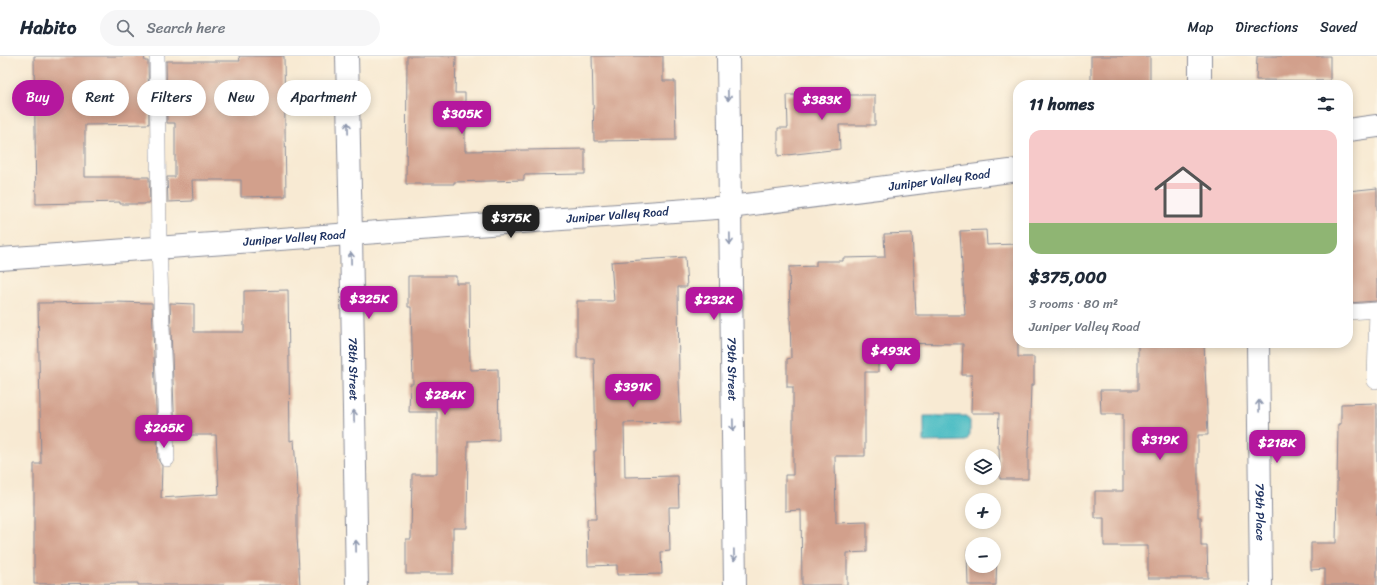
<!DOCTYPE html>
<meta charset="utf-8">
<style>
body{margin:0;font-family:Sriracha,sans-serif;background:#f6f6f7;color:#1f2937;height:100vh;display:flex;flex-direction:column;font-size:15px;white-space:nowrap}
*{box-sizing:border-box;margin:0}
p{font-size:13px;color:#747a83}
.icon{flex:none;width:22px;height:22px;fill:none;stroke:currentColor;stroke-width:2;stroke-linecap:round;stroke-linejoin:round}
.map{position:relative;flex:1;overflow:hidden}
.drawer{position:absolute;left:1013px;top:24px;width:340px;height:268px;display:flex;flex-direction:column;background:#fff;border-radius:16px;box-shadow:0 2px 10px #0003}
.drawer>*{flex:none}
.guide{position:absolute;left:12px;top:24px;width:380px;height:36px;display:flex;gap:8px}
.buttons{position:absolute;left:965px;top:393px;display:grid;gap:8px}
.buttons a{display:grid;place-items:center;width:36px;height:36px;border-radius:50%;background:#fff;box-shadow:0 2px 10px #0003;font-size:20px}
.price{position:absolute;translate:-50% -34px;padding:0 9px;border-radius:8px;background:#b5179e;color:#fff;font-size:13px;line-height:26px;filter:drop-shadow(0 1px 2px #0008)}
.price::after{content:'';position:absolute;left:50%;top:24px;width:12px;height:9px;margin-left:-6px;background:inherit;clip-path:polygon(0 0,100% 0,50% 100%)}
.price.current{background:#222;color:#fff}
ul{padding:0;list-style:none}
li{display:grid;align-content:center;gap:8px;height:212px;padding:0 16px}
li span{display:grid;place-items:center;height:124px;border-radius:12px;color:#555}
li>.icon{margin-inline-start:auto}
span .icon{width:72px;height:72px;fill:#fffc;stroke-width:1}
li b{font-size:17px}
h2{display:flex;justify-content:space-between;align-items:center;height:48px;padding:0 16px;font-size:17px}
.tag{padding:0 14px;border-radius:18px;background:#fff;box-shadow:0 2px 10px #0003;font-size:14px;line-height:36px}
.tag.current{background:#b5179e;color:#fff}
header{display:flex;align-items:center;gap:24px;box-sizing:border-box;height:56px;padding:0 20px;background:#fff;border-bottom:1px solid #e0e1e3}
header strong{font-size:19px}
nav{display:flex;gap:22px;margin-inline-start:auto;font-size:14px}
.search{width:280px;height:36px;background:#f6f6f7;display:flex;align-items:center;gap:10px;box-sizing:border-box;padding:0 14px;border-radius:22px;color:#747a83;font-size:15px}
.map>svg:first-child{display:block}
</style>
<header>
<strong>Habito</strong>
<div class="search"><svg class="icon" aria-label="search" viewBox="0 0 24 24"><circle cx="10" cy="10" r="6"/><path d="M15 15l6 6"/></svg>Search here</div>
<nav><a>Map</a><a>Directions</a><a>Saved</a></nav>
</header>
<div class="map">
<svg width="1377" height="529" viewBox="0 0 1377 529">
<rect width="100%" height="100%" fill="#fcf5e5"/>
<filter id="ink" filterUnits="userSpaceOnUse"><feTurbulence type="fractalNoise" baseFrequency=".025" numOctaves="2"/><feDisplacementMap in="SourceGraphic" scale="8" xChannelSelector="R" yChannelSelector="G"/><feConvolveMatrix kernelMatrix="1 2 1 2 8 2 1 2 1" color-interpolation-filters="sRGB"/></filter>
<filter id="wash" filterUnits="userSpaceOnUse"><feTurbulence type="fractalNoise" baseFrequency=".012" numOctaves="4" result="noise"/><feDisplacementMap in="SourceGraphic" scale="16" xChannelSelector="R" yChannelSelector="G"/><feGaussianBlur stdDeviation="0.9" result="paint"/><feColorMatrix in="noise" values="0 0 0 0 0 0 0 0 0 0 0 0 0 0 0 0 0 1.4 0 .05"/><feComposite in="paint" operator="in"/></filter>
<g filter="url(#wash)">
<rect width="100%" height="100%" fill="#f8ead3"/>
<!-- water -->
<path fill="#4fbec5" stroke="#357692" d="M924,360H966L970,365V379L966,385L924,386Z"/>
<g id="blocks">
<!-- building -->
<g fill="#d2a08c">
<path d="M34,0H144L145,5H148L149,68L85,69V121H149L150,147H145V148H120V146L36,148Z"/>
<path d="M239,0H284L286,140L241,141V124H192L193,145L168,146L167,121H175V67H167L166,5H240Z"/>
<path d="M407,0H456L455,37H465V95L585,93V118L524,119V124L454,126V128H406Z"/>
<path d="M592,0H663V25H675L676,84L594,85Z"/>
<rect x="1091" y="0" width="59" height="29"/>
<path d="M1257,0H1330V25L1256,24Z"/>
<path d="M787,39H875V69H839L840,93L778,100V72H788Z"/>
<path d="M1377,132V245L1348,247V135Z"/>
<path d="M986,174L987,189L1018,188V301H1034V329H1031L1029,392H1028V423H1000L999,392H998L999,357H971L972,319H962L963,288L878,287V316H865V400H835L836,467L867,466V496L847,497V529H802L801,454L785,455V419H793V331H787V303L791,302L789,211L816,210V205H843V202L885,201L884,178L912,177L916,259H965L960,175Z"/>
<path d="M685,201L687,231H678L679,325L681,366L624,367L625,421L678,420L679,451H669L670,495L661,496L662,518L617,519V509L588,510L587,463H596L594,395H596L594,302H577V245H614L611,206Z"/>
<path d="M408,220H456V227H469L470,314L498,313L499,384L468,385L467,472H453V518H406V483H411L412,418H437V356H409L410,328H413L411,251H408Z"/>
<path d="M288,234L290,385L294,384L298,442H297V481L300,529H138V527L34,528V408H41L38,247L115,246L152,247L158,403L162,410L161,442L219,438L216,379H175L170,247L194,248V276H244V235Z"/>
<path d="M1138,287H1204L1208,379H1198V461H1201V490H1207L1208,522H1148V490H1104V462H1095V435H1123V358H1101L1100,334H1138Z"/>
<path d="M1377,347V529H1325V513L1311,514V487H1336L1338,368H1341V348Z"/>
<path d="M967,493H972V510H994V493H997L996,529H968Z"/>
</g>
</g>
</g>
<g filter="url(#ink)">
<use href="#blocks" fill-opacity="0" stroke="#8a8c98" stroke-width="1"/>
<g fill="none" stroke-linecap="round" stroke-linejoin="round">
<defs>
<g id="lane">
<path d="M157,0L159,191L167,403"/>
<path d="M1348,256L1377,254"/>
<path d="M1375,325L1377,254"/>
</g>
<g id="street">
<path id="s1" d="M347,0L351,178L357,529"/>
<path id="s2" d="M728,0L735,529"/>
<path d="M1200,29V0"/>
<path d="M1348,74L1377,70"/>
<path id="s3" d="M0,203L730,151L1018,114"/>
<path id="s4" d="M1258,287L1261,529"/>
</g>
</defs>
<!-- lane casing -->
<use href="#lane" stroke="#8a8c98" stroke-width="16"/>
<!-- street casing -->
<use href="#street" stroke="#8a8c98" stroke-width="24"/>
<!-- lane -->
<use href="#lane" stroke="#fff" stroke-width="15"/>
<!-- street -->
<use href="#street" stroke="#fff" stroke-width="22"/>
</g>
<!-- one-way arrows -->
<defs><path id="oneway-shaft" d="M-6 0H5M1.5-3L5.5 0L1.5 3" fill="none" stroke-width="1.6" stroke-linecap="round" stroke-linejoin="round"/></defs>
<g stroke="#8d97ae">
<use href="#oneway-shaft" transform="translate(728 39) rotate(89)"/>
<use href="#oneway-shaft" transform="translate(348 72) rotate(-91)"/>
<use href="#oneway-shaft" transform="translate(730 183) rotate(89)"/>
<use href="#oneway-shaft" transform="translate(351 202) rotate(-91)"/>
<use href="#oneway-shaft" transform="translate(1259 350) rotate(-91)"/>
<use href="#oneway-shaft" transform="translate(354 360) rotate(-91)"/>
<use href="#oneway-shaft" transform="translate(733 369) rotate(89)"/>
<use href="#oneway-shaft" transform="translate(356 490) rotate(-91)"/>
<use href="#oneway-shaft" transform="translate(734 499) rotate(89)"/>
</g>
</g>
<g text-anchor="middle" stroke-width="3" stroke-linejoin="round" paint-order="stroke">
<!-- street labels -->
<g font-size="12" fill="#1b2f5e" stroke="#fcf5e5">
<text dy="4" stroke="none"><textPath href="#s3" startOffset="943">Juniper Valley Road</textPath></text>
<text dy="4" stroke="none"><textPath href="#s3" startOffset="619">Juniper Valley Road</textPath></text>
<text dy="4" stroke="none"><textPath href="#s3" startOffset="295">Juniper Valley Road</textPath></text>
<text dy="4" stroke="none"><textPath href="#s1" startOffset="313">78th Street</textPath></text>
<text dy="4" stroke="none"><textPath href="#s2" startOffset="313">79th Street</textPath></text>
<text dy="4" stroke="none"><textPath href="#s4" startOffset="169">79th Place</textPath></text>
</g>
</g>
</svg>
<div class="buttons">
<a><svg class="icon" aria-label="layers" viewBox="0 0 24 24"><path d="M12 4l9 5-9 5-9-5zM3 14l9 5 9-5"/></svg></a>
<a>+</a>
<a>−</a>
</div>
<b class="price" style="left:822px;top:65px">$383K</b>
<b class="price" style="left:462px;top:79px">$305K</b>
<b class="price current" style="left:511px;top:183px">$375K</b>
<b class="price" style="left:369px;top:264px">$325K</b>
<b class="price" style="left:714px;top:265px">$232K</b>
<b class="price" style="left:891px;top:316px">$493K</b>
<b class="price" style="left:633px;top:352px">$391K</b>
<b class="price" style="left:445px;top:360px">$284K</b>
<b class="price" style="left:164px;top:393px">$265K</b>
<b class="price" style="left:1160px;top:405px">$319K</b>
<b class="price" style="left:1277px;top:408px">$218K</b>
<div class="guide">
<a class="tag current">Buy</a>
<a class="tag">Rent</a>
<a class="tag">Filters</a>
<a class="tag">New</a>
<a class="tag">Apartment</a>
</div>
<section class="drawer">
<h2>11 homes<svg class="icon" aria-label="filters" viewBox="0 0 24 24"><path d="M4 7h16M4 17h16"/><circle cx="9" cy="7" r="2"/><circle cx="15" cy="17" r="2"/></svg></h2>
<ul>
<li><span style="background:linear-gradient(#f6c9c9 75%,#8fb573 0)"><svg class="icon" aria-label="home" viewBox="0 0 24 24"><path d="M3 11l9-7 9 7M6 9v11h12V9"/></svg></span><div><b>$375,000</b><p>3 rooms · 80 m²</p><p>Juniper Valley Road</p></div></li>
</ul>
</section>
</div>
